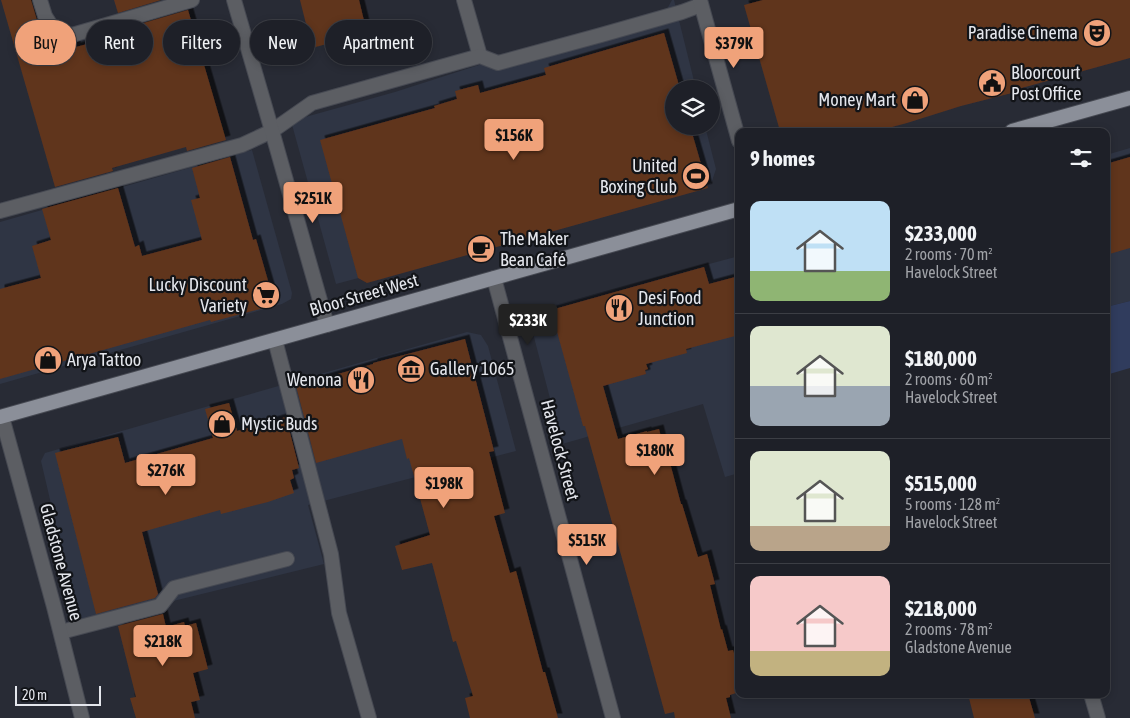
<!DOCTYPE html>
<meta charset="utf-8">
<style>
body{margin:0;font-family:"Asap Condensed",sans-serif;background:#262830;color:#f1f3f6;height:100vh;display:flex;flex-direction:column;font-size:19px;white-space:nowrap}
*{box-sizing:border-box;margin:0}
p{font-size:16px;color:#a1a3a8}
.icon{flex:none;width:28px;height:28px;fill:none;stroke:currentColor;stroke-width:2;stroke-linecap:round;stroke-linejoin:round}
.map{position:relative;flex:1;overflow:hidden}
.details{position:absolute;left:735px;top:128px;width:375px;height:570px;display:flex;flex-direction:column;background:#1e2028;border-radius:10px;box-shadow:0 2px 8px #0003,0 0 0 1px #3c3e45}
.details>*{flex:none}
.hud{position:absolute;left:15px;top:20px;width:475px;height:45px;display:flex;gap:10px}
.fabs{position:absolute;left:665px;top:80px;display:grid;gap:10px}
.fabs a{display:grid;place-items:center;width:55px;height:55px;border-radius:50%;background:#1e2028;box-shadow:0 2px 8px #0003,0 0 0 1px #3c3e45;font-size:25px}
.scale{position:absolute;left:15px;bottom:12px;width:86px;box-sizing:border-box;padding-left:5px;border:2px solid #e4e6ec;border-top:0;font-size:14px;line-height:18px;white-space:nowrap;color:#e4e6ec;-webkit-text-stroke:4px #121418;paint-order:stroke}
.price{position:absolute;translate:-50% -42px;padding:0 11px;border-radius:5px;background:#f0a27a;color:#111;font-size:16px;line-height:32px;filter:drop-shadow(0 1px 2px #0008)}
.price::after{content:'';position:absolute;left:50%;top:30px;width:15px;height:11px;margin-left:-8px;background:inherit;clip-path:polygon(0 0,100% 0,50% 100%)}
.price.active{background:#222;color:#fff}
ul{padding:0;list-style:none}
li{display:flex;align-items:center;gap:15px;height:125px;padding:0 15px}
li+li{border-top:1px solid #3c3e45}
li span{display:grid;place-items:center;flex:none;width:140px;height:100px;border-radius:10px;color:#555}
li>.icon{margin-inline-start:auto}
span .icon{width:60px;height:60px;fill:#fffc;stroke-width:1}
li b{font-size:21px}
h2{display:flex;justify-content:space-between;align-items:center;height:60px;padding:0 15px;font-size:21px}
.chip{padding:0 18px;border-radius:22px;background:#1e2028;box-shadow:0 2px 8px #0003,0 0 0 1px #3c3e45;font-size:18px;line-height:45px}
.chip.active{background:#f0a27a;color:#111}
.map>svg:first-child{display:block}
</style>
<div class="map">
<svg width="1130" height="718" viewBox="0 0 1130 718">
<defs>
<filter id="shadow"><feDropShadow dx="4.5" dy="-4.5" stdDeviation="0" flood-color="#0009"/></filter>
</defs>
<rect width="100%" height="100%" fill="#282b35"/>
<!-- built -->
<g fill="#2f3544">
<path d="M672,0H674L696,89H674V126H705L716,169L711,184L336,284L291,121L395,92L507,56L667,9Z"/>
<path d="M1130,148V301L1106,307V155Z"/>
<path d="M252,150L292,293L291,299L282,304L0,384V222Z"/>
<path d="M739,256V473L725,477L703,404L562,444L530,322L541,309Z"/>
<path d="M467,332L481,335L488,346L516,451L308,505L324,564L79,624L41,461L45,453Z"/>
</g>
<!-- green -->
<path fill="#303c5d" d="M1130,301V368L1106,375V307Z"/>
<!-- building -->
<g fill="#60341d" filter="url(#shadow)">
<path d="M1,0H31L45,47L64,42L75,43L76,47L124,34L123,29L188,10L226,140L187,151L186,147L112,168L113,171L55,187Z"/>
<path d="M114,0H161L118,13Z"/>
<path d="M300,0H359L367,33L312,48Z"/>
<path d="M763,0H1130V58L1011,91L1012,93L961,106L907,123L877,131H780L744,5Z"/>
<path d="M664,33L680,89H674V126H690L708,188L367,283L358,278L320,140L435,108L434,106L457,99L455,91L478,85L480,93L546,75L544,68Z"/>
<path d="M230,157L253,240L256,239L275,305L211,322L210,320L0,379V289L41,278L32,246L51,240L42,209L118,188L135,247L139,245L142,256L202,240L191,200L200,198L192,168Z"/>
<path d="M1130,157V248L1106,255V164Z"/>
<path d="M704,267L709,284L739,276V335L686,349L687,353L646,364L648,369L645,370L646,374L603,386L618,439L647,431V432L659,429L668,464L670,463L681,504H682L698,557L707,554L715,584L710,585L721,630L722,629L728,651L733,650L739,670V692L730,695V697L726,698L731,718H675L674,712L665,714L637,612L585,426H583L551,310Z"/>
<path d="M465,339L494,451L489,452L505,513L494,516L510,573L516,571L543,672H545L558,718H470L465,698L473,696L456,641L453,642L432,563L402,570L395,546L430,535L409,458L407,459L402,439L316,463L296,386L373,364V363Z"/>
<path d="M229,403L237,431L286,417L299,468L292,470L294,478L290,480L294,493L268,502L221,514L220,510L142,532L158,594L155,598L96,614L55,453L118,437L125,463L213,438L205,409Z"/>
<path d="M163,614L166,627L184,622L185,626L196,623L208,669L193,673L200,700L191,702L195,718H136L130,698L136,697L118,626Z"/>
<path d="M968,694H1028L1035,718H974Z"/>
</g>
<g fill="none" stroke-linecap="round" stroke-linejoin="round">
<defs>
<g id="service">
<path d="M40,0L45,16L54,30L72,35L192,0"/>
<path d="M464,0L480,56"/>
<path d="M0,211L242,145L272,131L312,103L480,56L498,63L601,35L682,12L701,5"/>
<path d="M275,340L331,554L339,613L369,718"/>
<path d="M61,632L160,606L174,588L287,559"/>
</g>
<g id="minor">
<path d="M234,0L272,131L327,325"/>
<path d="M700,0L739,141"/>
<path d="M494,278L613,718"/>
<path d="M2,417L54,607L82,718"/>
<path d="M1091,694L1098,718"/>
</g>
<g id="primary">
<path d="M1012,131L1130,98"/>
<path d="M0,417L739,209"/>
</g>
</defs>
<!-- service casing -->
<use href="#service" stroke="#464952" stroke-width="16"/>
<!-- minor casing -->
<use href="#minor" stroke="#464952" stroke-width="16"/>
<!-- primary casing -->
<use href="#primary" stroke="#464952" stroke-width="16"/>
<!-- service -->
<use href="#service" stroke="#5c5e63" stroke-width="14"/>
<!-- minor -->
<use href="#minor" stroke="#5c5e63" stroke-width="14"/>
<!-- primary -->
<use href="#primary" stroke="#8b8f99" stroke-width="14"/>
</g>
<!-- icons -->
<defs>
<symbol id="theatre-disc" viewBox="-11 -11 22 22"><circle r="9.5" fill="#f0a27a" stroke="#121418"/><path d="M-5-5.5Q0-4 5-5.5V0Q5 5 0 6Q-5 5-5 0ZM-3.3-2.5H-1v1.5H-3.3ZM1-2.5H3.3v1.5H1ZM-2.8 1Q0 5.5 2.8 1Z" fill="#111"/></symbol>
<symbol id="civic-disc" viewBox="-11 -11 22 22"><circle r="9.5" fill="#f0a27a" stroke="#121418"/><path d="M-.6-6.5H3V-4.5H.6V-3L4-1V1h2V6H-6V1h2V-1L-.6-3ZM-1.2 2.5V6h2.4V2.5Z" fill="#111"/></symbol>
<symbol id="shop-disc" viewBox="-11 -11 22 22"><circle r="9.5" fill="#f0a27a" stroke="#121418"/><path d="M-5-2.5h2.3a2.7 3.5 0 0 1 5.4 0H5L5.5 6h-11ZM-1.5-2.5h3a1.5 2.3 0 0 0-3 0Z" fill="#111"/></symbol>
<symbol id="stadium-disc" viewBox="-11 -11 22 22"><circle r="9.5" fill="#f0a27a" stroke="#121418"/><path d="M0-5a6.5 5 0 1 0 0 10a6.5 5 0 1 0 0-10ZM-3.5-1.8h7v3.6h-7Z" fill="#111"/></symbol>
<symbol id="cafe-disc" viewBox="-11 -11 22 22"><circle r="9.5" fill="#f0a27a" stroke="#121418"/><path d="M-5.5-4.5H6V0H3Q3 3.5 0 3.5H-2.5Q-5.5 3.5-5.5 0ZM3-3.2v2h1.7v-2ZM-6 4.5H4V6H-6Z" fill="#111"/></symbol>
<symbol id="supermarket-disc" viewBox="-11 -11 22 22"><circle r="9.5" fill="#f0a27a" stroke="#121418"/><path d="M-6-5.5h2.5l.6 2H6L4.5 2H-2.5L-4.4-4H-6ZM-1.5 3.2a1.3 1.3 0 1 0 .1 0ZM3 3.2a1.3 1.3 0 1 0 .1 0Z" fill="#111"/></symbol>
<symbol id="restaurant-disc" viewBox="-11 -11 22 22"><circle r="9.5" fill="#f0a27a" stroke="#121418"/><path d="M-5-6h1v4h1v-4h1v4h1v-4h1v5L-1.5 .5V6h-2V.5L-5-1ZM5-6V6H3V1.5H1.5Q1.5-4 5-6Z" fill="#111"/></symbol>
<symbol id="museum-disc" viewBox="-11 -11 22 22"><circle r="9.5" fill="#f0a27a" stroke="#121418"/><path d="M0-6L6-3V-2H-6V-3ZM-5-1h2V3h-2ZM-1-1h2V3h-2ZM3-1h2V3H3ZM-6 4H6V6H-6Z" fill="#111"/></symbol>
</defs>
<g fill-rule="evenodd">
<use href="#theatre-disc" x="1081" y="17" width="32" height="32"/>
<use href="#civic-disc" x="976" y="67" width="32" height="32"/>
<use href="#shop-disc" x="899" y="84" width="32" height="32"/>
<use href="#stadium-disc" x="680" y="160" width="32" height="32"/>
<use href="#cafe-disc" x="465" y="233" width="32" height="32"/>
<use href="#supermarket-disc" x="250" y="279" width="32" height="32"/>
<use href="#restaurant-disc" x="603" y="292" width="32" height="32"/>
<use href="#shop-disc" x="32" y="344" width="32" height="32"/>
<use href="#museum-disc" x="395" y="353" width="32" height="32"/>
<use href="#restaurant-disc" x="345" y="364" width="32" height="32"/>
<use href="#shop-disc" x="206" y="408" width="32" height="32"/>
</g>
<g text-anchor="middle" stroke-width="4.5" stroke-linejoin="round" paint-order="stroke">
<!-- poi labels -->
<g font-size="18" fill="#e4e6ec" stroke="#121418" text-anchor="start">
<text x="1078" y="39" text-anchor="end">Paradise Cinema</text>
<text x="1011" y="79">Bloorcourt<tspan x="1011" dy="21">Post Office</tspan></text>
<text x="896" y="106" text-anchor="end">Money Mart</text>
<text x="677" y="172" text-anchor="end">United<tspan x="677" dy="21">Boxing Club</tspan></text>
<text x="500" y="245">The Maker<tspan x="500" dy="21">Bean Café</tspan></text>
<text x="247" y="291" text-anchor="end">Lucky Discount<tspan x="247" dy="21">Variety</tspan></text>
<text x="638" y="304">Desi Food<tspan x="638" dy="21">Junction</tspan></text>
<text x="67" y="366">Arya Tattoo</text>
<text x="430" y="375">Gallery 1065</text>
<text x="342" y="386" text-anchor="end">Wenona</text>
<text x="241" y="430">Mystic Buds</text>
</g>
<!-- street labels -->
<g font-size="18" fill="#e4e6ec" stroke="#121418">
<text transform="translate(364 295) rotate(-16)" y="6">Bloor Street West</text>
<text transform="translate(560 450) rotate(75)" y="6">Havelock Street</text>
<text transform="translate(61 562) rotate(75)" y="6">Gladstone Avenue</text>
</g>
</g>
</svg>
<div class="fabs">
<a><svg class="icon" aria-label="layers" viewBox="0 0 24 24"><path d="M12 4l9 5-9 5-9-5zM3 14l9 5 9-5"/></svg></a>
</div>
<div class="scale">20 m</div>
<b class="price" style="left:734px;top:69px">$379K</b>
<b class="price" style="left:514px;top:161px">$156K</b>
<b class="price" style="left:313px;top:224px">$251K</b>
<b class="price active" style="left:528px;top:346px">$233K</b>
<b class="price" style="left:655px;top:476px">$180K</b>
<b class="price" style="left:166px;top:496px">$276K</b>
<b class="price" style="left:444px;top:509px">$198K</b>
<b class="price" style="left:587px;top:566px">$515K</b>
<b class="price" style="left:163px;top:667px">$218K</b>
<div class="hud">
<a class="chip active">Buy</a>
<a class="chip">Rent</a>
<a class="chip">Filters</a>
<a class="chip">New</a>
<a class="chip">Apartment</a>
</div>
<section class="details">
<h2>9 homes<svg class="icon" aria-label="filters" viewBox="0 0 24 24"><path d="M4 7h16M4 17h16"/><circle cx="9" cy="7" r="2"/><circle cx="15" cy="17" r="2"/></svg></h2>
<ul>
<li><span style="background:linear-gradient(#bfe0f5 70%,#8fb573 0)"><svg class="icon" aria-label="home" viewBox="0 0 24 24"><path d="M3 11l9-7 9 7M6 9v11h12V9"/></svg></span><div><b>$233,000</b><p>2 rooms · 70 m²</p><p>Havelock Street</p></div></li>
<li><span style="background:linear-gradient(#dfe7d0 60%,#9aa5b1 0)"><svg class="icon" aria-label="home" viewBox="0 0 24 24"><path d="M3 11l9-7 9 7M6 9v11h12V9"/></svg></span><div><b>$180,000</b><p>2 rooms · 60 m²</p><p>Havelock Street</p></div></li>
<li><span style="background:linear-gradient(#dfe7d0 75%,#b9a48a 0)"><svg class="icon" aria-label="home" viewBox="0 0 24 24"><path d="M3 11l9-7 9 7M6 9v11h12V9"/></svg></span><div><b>$515,000</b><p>5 rooms · 128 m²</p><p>Havelock Street</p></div></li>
<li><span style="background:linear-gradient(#f6c9c9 75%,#c2b280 0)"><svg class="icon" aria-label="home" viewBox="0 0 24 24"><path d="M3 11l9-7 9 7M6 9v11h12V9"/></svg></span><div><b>$218,000</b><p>2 rooms · 78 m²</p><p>Gladstone Avenue</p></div></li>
</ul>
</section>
</div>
